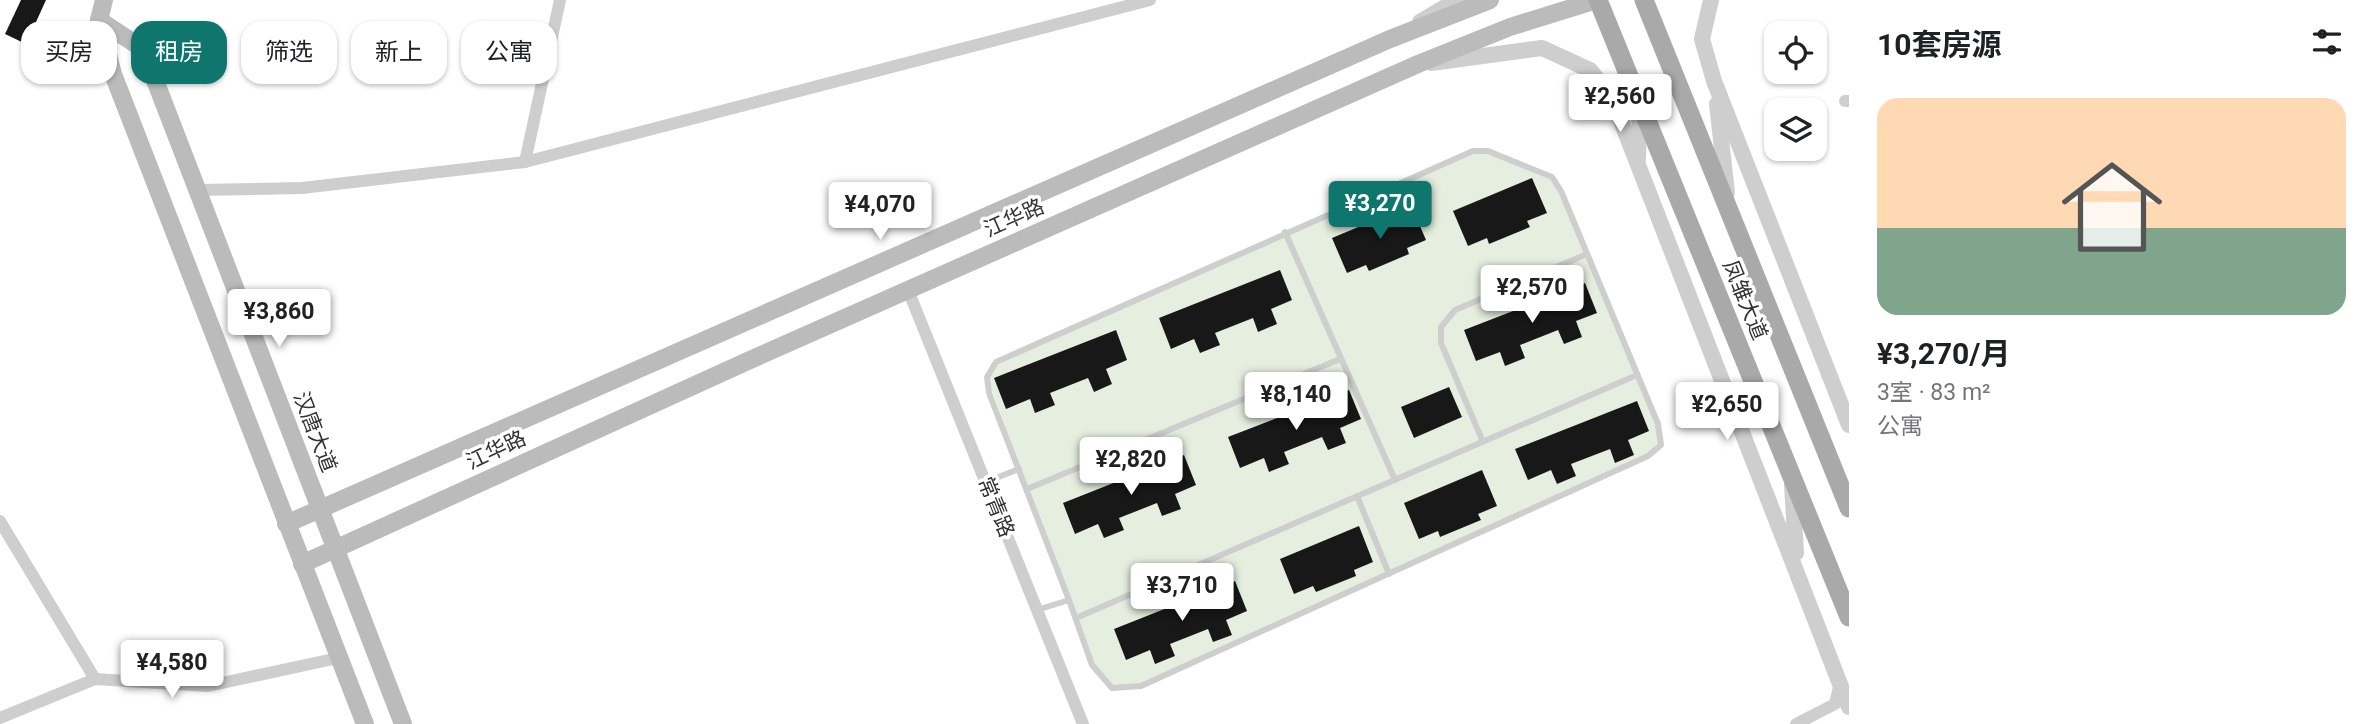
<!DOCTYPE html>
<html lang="zh">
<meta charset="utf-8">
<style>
body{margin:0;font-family:Roboto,"Noto Sans SC",sans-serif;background:#f6f6f6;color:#202124;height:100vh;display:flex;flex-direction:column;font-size:26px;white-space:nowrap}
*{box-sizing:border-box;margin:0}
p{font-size:23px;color:#757577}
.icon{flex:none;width:38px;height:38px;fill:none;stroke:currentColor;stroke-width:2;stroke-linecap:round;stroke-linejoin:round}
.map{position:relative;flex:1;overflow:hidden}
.details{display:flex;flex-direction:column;background:#fff;width:525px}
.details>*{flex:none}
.top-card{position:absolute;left:21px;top:21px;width:665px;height:63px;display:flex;gap:14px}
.tools{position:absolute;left:1764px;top:21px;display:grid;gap:14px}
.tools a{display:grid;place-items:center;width:63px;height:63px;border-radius:14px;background:#fff;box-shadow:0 2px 5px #0004;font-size:35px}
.price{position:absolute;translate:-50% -60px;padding:0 16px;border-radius:7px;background:#fff;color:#222;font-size:23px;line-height:46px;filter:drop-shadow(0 2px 4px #0008)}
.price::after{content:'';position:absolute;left:50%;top:42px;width:21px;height:16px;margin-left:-10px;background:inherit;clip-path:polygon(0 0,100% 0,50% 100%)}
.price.current{background:#0f766e;color:#fff}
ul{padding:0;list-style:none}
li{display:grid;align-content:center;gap:14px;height:371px;padding:0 28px}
li span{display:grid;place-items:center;height:217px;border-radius:21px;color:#555}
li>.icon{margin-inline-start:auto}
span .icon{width:126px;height:126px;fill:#fffc;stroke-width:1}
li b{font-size:30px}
h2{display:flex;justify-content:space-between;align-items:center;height:84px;padding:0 28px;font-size:30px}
.tag{padding:0 24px;border-radius:21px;background:#fff;box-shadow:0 2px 5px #0004;font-size:24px;line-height:63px}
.tag.current{background:#0f766e;color:#fff}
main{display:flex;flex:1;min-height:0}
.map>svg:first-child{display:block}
</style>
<main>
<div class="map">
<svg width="1849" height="724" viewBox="0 0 1849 724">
<rect width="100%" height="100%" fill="#fff"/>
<!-- grass -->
<path fill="#e6efdf" d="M1473,151H1488L1552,177L1658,424L1661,445L1648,456L1141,686L1112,688L1092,664L987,377L996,362Z"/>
<!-- building -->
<g fill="#181818">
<path d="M21,0H46L26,44L5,34Z"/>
<path d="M1532,178L1547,213L1527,221L1530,227L1489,244L1487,238L1468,246L1453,211Z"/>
<path d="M1411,205L1426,240L1407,248L1409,254L1369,271L1366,265L1347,273L1332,238Z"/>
<path d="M1280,270L1292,300L1271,309L1277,324L1258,332L1253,318L1215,333L1220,345L1200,353L1194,339L1171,349L1159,318Z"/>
<path d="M1585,283L1597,313L1576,321L1582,337L1564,344L1558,330L1520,345L1525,358L1505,366L1500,352L1476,361L1464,330Z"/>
<path d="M1116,330L1127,360L1106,369L1112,384L1094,392L1088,378L1050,393L1055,405L1035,413L1030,399L1006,409L994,378Z"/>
<path d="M1449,387L1462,417L1414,438L1401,407Z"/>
<path d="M1349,390L1361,419L1340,428L1346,443L1328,450L1322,437L1284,452L1289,464L1269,472L1264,458L1240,468L1228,437Z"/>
<path d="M1637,401L1649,431L1628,440L1634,455L1615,463L1610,449L1571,464L1576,476L1557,484L1551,470L1528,480L1515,449Z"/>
<path d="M1184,455L1196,485L1175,494L1181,509L1162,516L1157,503L1119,518L1124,530L1104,538L1098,524L1075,534L1063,503Z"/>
<path d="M1482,470L1497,506L1478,514L1481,520L1440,537L1438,531L1419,539L1404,503Z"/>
<path d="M1359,526L1373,562L1354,570L1356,576L1316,592L1313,586L1294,594L1280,559Z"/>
<path d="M1235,581L1247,611L1226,620L1232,635L1213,642L1208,629L1170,644L1175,656L1155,664L1150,650L1126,660L1114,629Z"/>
</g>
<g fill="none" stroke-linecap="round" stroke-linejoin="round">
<!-- service -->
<g stroke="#cecece" stroke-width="6">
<path d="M1285,232L1395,480"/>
<path d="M1483,442L1441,343V327L1455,310L1587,254"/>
<path d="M986,482L1019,469"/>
<path d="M1027,489L1340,359"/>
<path d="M1357,496L1389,574"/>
<path d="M1037,610L1069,600L989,393L987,377L996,362L1473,151H1488L1552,177L1561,191L1658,424L1661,445L1648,456L1141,686L1112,688L1092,665L1069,600"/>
<path d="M1076,618L1637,375"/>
</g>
<!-- minor -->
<g stroke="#cecece" stroke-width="12">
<path d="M1845,101H1849"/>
<path d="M525,162L560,0"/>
<path d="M197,190L302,188L525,162L1150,0"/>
<path d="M908,290L1083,724"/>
<path d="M0,521L95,679"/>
<path d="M0,718L95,679L208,686L338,658"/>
<path d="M1796,724L1835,704L1840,683"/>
</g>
<!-- tertiary -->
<g stroke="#cecece" stroke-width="16">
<path d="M1711,0L1702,39L1714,81L1849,425"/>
<path d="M1420,22L1457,0"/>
<path d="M1431,63L1542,48L1590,70L1612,98L1849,707"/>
<path d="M1717,104L1727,193"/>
<path d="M1638,159L1640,105"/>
<path d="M1792,484L1796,553"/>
</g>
<!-- secondary -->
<g stroke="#bbb" stroke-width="18">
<path d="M104,0L99,20L113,74L365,724"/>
<path d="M99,20L143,49L403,724"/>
<path d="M286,524L1390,39L1490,0"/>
<path d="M302,564L750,360L1418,64L1510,27L1597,0"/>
</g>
<!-- primary -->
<g stroke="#a9a9a9" stroke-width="19">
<path d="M1598,0L1849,617"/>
<path d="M1644,0L1849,508"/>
</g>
</g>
<g text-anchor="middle" stroke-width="7" stroke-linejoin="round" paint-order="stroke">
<!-- street labels -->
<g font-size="21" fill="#313131" stroke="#fff">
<text transform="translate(1014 218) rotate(-24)" y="7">江华路</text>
<text transform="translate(1745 300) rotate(68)" y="7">凤雏大道</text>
<text transform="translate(315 432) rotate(69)" y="7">汉唐大道</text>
<text transform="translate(496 450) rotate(-25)" y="7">江华路</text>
<text transform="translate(996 507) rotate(68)" y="7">常青路</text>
</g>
</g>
</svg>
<div class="tools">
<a><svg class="icon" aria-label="locate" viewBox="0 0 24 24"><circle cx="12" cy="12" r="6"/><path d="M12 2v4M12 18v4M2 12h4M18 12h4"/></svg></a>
<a><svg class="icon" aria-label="layers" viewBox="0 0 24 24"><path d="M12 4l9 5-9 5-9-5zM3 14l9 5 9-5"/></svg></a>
</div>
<b class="price" style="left:1620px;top:134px">¥2,560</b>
<b class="price current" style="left:1380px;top:241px">¥3,270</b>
<b class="price" style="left:880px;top:242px">¥4,070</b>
<b class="price" style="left:1532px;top:325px">¥2,570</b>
<b class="price" style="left:279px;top:349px">¥3,860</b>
<b class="price" style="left:1296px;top:432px">¥8,140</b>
<b class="price" style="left:1727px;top:442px">¥2,650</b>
<b class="price" style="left:1131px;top:497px">¥2,820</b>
<b class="price" style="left:1182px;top:623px">¥3,710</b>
<b class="price" style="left:172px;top:700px">¥4,580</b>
<div class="top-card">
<a class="tag">买房</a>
<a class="tag current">租房</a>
<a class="tag">筛选</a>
<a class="tag">新上</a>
<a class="tag">公寓</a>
</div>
</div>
<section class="details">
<h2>10套房源<svg class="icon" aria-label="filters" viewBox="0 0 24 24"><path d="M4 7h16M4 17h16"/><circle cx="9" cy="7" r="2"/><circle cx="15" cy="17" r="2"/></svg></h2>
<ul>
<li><span style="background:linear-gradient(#ffd9b3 60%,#7fa58c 0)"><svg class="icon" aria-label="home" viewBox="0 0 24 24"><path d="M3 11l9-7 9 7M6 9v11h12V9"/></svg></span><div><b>¥3,270/月</b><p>3室 · 83 m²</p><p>公寓</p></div></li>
</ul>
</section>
</main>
